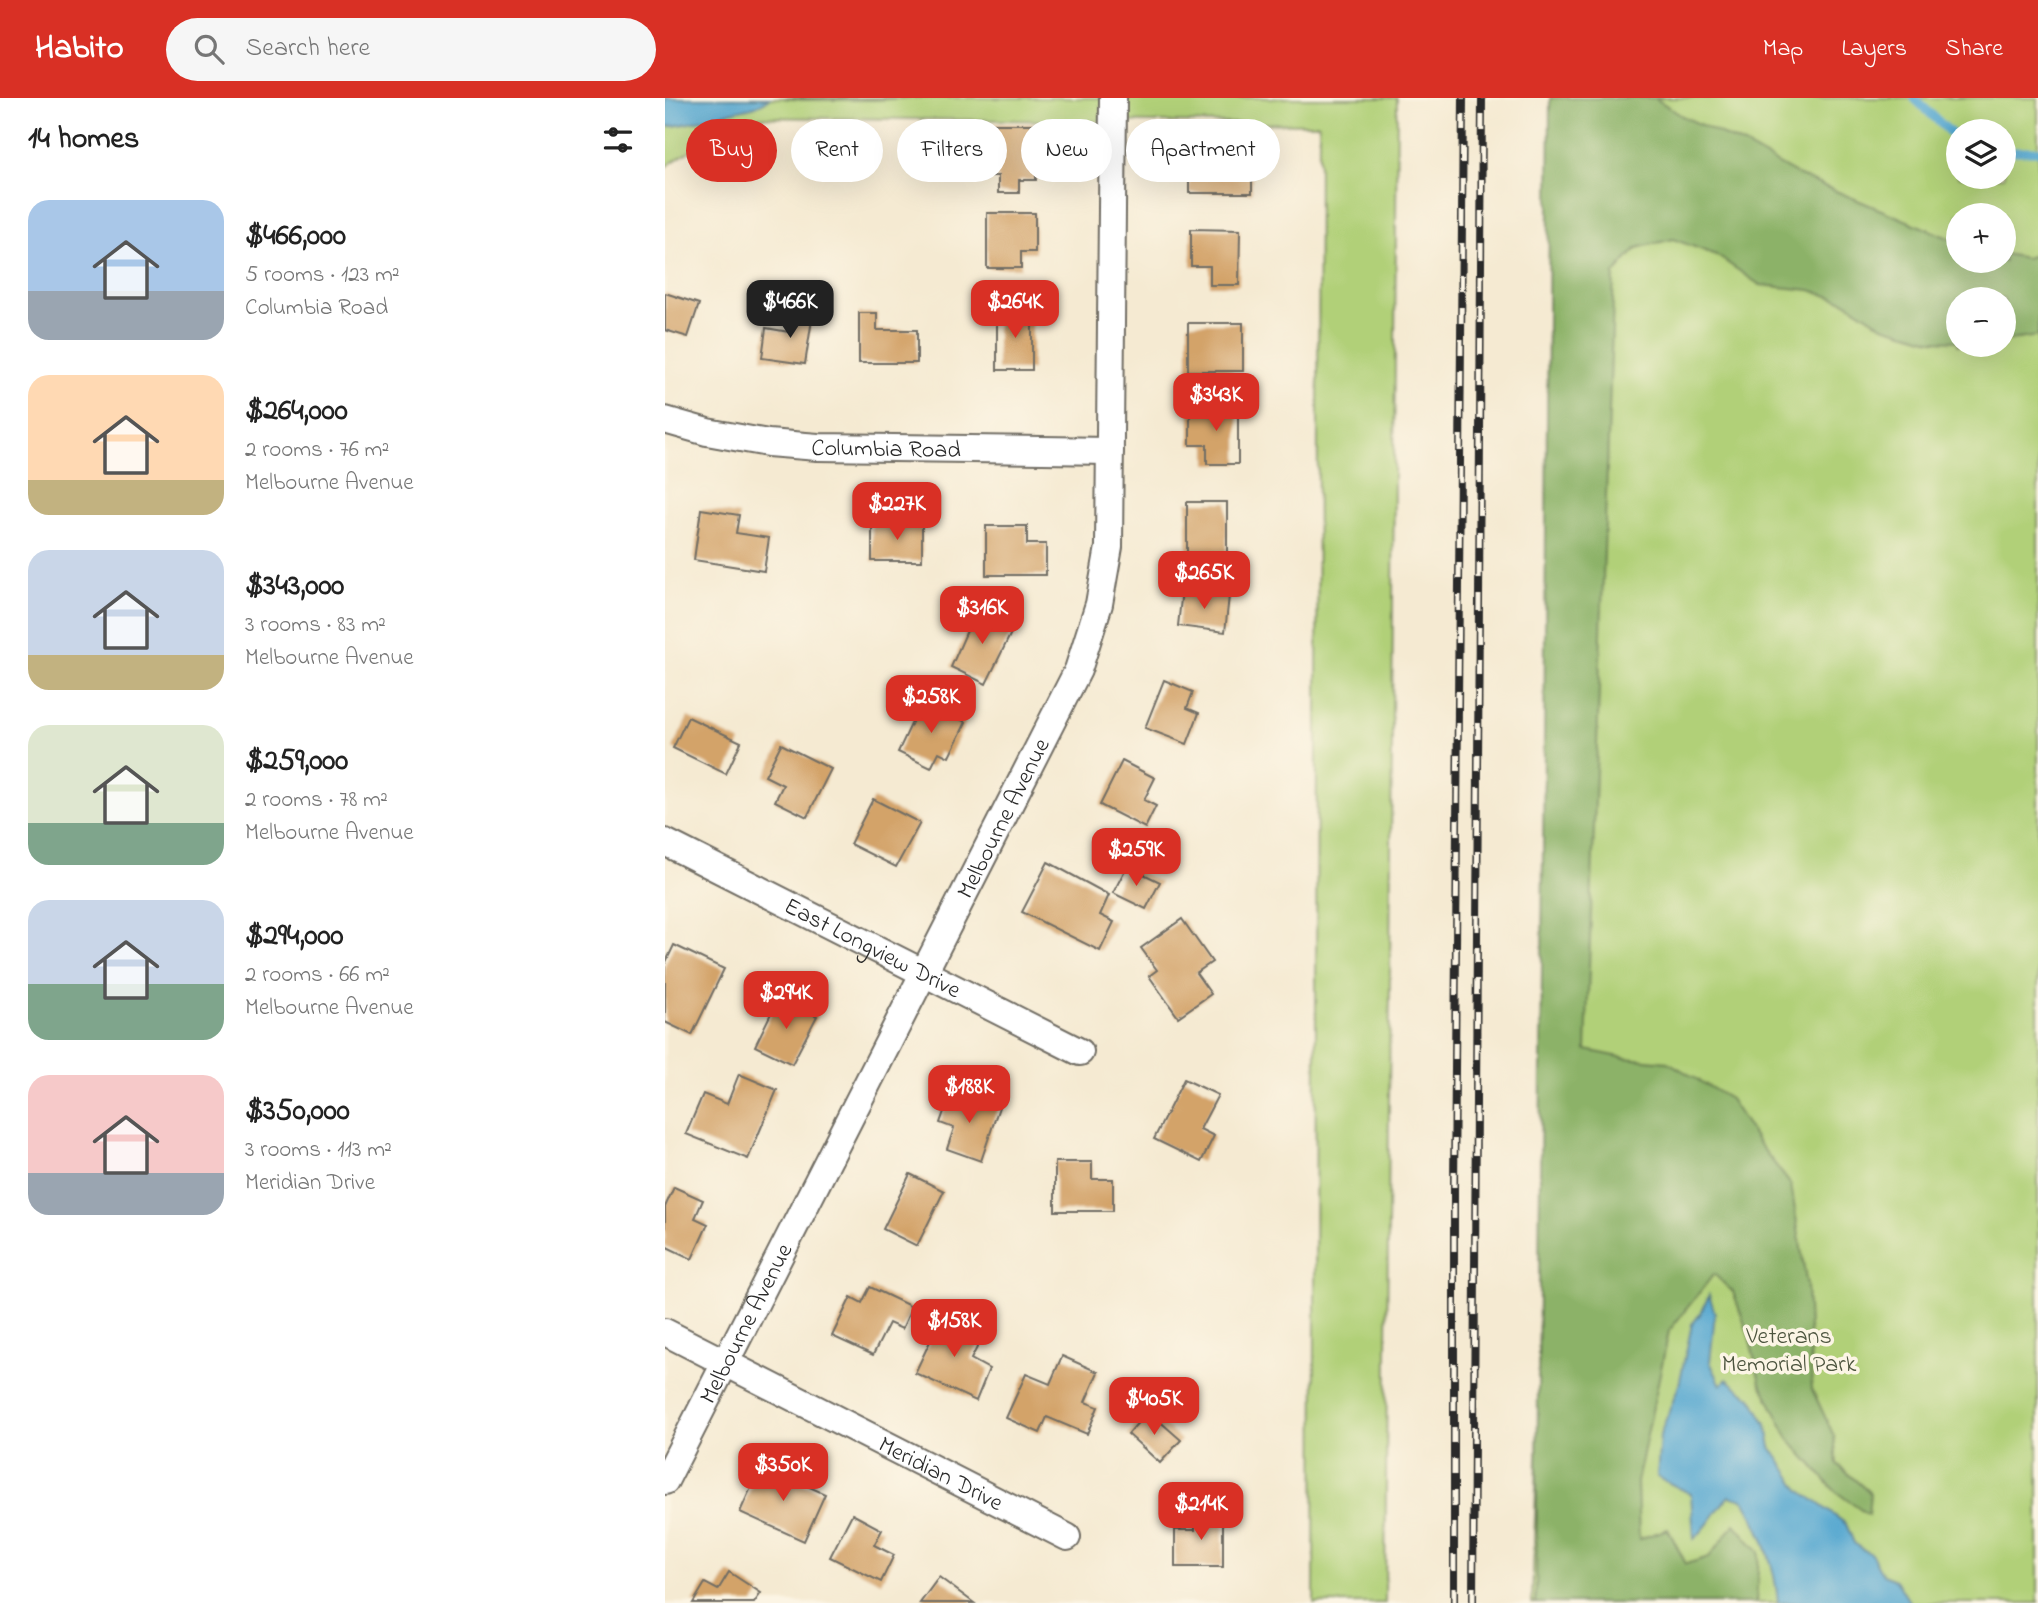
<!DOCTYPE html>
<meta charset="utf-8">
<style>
body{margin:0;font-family:"Indie Flower",sans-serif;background:#f6f6f6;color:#222;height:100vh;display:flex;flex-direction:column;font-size:26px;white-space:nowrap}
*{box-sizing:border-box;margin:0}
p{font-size:23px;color:#767676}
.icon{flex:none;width:38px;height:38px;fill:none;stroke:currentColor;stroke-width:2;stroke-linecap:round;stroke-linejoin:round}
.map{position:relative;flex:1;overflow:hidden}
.panel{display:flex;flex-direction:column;background:#fff;width:665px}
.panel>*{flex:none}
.guide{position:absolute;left:21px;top:21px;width:665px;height:63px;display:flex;gap:14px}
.buttons{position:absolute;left:1281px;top:21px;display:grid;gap:14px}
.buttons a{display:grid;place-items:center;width:70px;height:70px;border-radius:50%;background:#fff;box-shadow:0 7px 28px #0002;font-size:35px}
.price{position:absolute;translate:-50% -60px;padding:0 16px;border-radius:14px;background:#d93025;color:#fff;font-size:23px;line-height:46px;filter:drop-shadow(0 2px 4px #0008)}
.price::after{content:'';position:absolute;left:50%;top:42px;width:21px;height:16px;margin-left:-10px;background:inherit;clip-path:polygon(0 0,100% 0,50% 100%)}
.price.current{background:#222;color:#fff}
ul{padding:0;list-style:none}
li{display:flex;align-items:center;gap:21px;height:175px;padding:0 28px}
li span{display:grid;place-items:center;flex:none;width:196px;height:140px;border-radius:21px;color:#555}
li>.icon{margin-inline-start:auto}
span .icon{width:84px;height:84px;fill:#fffc;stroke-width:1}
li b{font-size:30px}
h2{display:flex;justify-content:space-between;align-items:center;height:84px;padding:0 28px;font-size:30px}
.tag{padding:0 24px;border-radius:32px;background:#fff;box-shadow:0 7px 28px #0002;font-size:24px;line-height:63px}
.tag.current{background:#d93025;color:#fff}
header{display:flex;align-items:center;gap:42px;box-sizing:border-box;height:98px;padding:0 35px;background:#d93025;color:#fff}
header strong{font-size:33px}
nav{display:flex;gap:38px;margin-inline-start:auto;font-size:24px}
.search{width:490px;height:63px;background:#f6f6f6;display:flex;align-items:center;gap:18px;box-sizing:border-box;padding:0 24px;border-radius:38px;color:#767676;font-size:26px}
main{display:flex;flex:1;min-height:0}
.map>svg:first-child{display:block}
</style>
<header>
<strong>Habito</strong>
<div class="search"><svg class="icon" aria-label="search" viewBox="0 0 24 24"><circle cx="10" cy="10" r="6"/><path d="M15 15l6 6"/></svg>Search here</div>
<nav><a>Map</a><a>Layers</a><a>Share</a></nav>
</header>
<main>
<section class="panel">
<h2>14 homes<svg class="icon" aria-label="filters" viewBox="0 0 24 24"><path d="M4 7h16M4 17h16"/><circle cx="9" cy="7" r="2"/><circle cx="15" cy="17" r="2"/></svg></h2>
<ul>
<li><span style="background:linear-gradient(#a9c7e8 65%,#9aa5b1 0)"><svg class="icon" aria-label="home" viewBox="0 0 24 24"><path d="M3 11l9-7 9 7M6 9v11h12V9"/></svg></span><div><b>$466,000</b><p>5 rooms · 123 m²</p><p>Columbia Road</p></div></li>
<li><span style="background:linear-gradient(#ffd9b3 75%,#c2b280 0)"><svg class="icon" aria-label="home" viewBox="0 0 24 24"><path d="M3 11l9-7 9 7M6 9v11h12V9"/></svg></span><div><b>$264,000</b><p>2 rooms · 76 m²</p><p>Melbourne Avenue</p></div></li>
<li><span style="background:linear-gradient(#c9d6e8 75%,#c2b280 0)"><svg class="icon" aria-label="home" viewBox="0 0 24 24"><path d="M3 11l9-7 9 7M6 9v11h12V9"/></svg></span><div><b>$343,000</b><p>3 rooms · 83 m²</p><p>Melbourne Avenue</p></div></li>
<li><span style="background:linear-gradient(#dfe7d0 70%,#7fa58c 0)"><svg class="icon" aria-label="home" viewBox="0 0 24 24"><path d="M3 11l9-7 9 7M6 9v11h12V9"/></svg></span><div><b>$259,000</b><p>2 rooms · 78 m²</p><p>Melbourne Avenue</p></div></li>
<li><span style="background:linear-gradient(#c9d6e8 60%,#7fa58c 0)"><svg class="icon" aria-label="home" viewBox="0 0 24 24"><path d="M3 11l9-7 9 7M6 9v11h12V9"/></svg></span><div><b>$294,000</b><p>2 rooms · 66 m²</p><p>Melbourne Avenue</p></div></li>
<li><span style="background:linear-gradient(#f6c9c9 70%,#9aa5b1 0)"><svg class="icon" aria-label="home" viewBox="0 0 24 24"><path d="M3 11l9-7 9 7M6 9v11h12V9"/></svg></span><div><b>$350,000</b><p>3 rooms · 113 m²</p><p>Meridian Drive</p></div></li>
</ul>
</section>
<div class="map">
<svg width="1373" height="1505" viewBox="0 0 1373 1505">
<rect width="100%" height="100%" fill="#fcf5e5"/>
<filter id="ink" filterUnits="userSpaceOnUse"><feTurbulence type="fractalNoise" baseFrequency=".0143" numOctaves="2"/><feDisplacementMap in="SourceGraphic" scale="14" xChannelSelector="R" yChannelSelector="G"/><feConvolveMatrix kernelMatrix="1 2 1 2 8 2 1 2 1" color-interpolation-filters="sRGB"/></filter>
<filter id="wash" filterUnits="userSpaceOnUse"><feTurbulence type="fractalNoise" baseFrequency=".00686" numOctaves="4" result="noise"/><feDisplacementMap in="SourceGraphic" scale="28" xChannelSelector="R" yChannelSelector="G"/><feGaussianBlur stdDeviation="1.57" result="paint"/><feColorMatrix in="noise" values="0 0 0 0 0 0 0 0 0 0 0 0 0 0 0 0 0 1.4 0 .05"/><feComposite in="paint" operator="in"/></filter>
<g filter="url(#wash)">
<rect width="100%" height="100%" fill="#f5ead2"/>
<!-- green -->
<g fill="#b1d078" stroke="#6e7e52" stroke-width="2" fill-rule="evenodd">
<path d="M0,0H732L720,1505H649L654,26L77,19L0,69Z"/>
<path d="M893,0H1373V1505H867L886,949ZM1293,33H1339V79H1293ZM1293,117H1339V163H1293ZM1293,201H1339V247H1293Z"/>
</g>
<!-- forest -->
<g fill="#8cb268" stroke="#5c6e4a" stroke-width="2">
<path d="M118,0H242L210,2H137Z"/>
<path d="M885,0H990L1017,18L1081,48L1135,78L1293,144V163H1339V156L1361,160L1373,156V238L1339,243V201H1293V243L1266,242L1218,228L1179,203L1145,192L1095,187L1051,157L1008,141L972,150L949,176L921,952L960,960L1003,964L1065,1001L1092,1043L1126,1087L1142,1188L1147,1291L1169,1338L1172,1366L1205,1395L1203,1417L1170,1393L1124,1341L1095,1284L1084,1238L1068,1194L1049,1176L1004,1233L972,1384L974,1441L1003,1431L1021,1466L1044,1459L1070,1426L1094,1454L1091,1505H871Z"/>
</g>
<!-- water -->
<g fill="#55a7d0" stroke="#40697e" stroke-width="2">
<path d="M0,0H105C94,9 83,10 70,13C45,19 26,27 0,29Z"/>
<path d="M1044,1197L1050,1215L1045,1264L1056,1287L1062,1281L1087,1301L1102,1328L1106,1349L1135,1392L1181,1426L1189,1445L1207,1457L1218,1477L1231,1482L1245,1505H1113C1110,1469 1097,1433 1079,1402L1064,1398C1050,1413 1045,1427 1029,1441L1026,1396L992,1379L995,1337L1014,1287L1027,1226L1036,1215Z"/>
</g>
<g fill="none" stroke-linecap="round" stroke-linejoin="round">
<!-- stream -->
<g stroke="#55a7d0" stroke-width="9">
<path d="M1249,0L1293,42"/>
<path d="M1339,53H1373"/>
</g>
</g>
<g id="blocks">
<!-- building -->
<g fill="#d3a369">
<path d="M314,26H371V82H354V95H333V78H314Z"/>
<rect x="524" y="46" width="63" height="49"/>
<path d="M322,115H370V154H356V170H322Z"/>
<path d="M526,131L575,132L574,187H545V168H526Z"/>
<path d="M0,195L34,206L23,239L0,232Z"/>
<path d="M127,212L148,215L140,266L97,260L101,230L124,234Z"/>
<rect x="332" y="212" width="35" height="60"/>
<path d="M194,215H212V232H252V265H194Z"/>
<rect x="523" y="225" width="55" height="48"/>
<path d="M525,310H573V366H542V347H525Z"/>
<rect x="522" y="404" width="40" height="66"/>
<path d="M36,411L74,417L71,435L104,440L99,473L29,462Z"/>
<rect x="207" y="425" width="50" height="38"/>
<path d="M321,428H362V446H381V477H321Z"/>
<path d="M517,492L564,498L560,534L513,528Z"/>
<path d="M312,510L350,527L321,586L286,569Z"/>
<path d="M499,582L528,594L522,610L534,615L522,646L480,630Z"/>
<path d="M257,603L301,624L284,659L274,654L266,670L233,654Z"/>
<path d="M23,619L76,644L61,676L8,650Z"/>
<path d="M116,646L166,671L142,719L110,703L118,687L100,678Z"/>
<path d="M457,663L490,680L479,702L491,708L480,730L435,707Z"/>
<path d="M208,701L255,725L231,769L185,746Z"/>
<path d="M383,764L444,797L435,817L449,824L435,853L357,814Z"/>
<path d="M462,768L495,784L481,811L448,795Z"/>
<path d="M517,821L547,864L531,875L546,896L513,919L484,878L492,872L476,850Z"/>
<path d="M9,847L59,871L27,937L0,924V866Z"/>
<path d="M114,899L152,918L127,966L90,948Z"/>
<path d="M74,976L112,992L83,1061L21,1036L38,996L62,1006Z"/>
<path d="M519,981L553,997L535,1031L549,1038L536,1064L489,1041Z"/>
<path d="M286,994L334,1009L316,1063L282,1051L289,1030L275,1025Z"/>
<path d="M390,1064H427V1081H448V1113H390Z"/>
<path d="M245,1076L279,1093L252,1148L218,1131Z"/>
<path d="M9,1089L38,1102L30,1120L43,1126L27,1161L0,1148V1109Z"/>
<path d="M205,1189L247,1209L237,1231L224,1225L208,1257L167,1238L186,1199L197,1205Z"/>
<path d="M278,1216L319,1236L306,1261L324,1271L311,1303L250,1275Z"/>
<path d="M397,1258L433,1274L420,1304L433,1309L422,1336L382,1319L375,1335L341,1320L361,1276L385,1286Z"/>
<path d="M483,1313L516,1342L495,1365L463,1336Z"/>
<path d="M96,1367L160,1396L139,1443L75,1414Z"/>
<path d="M530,1412H558V1469H510V1432H530Z"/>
<path d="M187,1416L217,1432L209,1447L229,1457L216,1484L165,1459Z"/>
<path d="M64,1474L96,1495L89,1505H28L40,1485L53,1492Z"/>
<path d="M274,1479L309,1505H255Z"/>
</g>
</g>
</g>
<g filter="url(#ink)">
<use href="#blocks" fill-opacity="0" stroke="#726e65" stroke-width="2"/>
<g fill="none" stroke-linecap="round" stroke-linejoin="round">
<defs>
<g id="street">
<path id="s1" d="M0,322L42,334L103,345L153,349L445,353"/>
<path id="s2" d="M0,744L415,954"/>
<path id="s3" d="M0,1234L402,1439"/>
<path id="s4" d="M0,1383L413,572L434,506L444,449L448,0"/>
</g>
</defs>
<!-- street casing -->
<use href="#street" stroke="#726e65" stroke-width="30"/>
<!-- street -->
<use href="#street" stroke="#fff" stroke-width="26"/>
<defs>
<g id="rail">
<path d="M789,1505V1092L798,0"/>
<path d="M808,1505L817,0"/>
</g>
</defs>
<!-- rail casing -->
<use href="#rail" stroke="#2b2b2b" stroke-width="8"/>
<!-- rail -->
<use href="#rail" stroke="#fcf5e5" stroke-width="5" stroke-dasharray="16" stroke-linecap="butt"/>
</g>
</g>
<g text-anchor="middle" stroke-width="7" stroke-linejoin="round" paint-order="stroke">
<!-- street labels -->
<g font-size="24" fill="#2b2b2b" stroke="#fcf5e5">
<text dy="8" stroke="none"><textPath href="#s1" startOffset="224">Columbia Road</textPath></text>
<text dy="8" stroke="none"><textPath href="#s4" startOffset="744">Melbourne Avenue</textPath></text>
<text dy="8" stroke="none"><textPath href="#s2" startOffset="233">East Longview Drive</textPath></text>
<text dy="8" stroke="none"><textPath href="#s4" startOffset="177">Melbourne Avenue</textPath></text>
<text dy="8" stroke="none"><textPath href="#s3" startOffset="310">Meridian Drive</textPath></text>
</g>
<!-- park labels -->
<g font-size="24" fill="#4c543e" stroke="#fcf5e5">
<text x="1124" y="1245">Veterans<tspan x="1124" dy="28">Memorial Park</tspan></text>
</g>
</g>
</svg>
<div class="buttons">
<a><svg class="icon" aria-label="layers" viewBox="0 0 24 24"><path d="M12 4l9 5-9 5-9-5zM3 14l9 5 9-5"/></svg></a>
<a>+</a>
<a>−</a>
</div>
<b class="price current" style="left:125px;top:242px">$466K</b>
<b class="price" style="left:350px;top:242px">$264K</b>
<b class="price" style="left:551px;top:335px">$343K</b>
<b class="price" style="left:232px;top:444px">$227K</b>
<b class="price" style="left:539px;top:513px">$265K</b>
<b class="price" style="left:317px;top:548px">$316K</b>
<b class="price" style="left:266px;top:637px">$258K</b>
<b class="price" style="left:471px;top:790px">$259K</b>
<b class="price" style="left:121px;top:933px">$294K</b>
<b class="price" style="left:304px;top:1027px">$188K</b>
<b class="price" style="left:289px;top:1261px">$158K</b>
<b class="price" style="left:489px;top:1339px">$405K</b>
<b class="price" style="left:118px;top:1405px">$350K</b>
<b class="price" style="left:536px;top:1444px">$214K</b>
<div class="guide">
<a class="tag current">Buy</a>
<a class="tag">Rent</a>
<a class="tag">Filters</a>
<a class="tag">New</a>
<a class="tag">Apartment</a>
</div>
</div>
</main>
